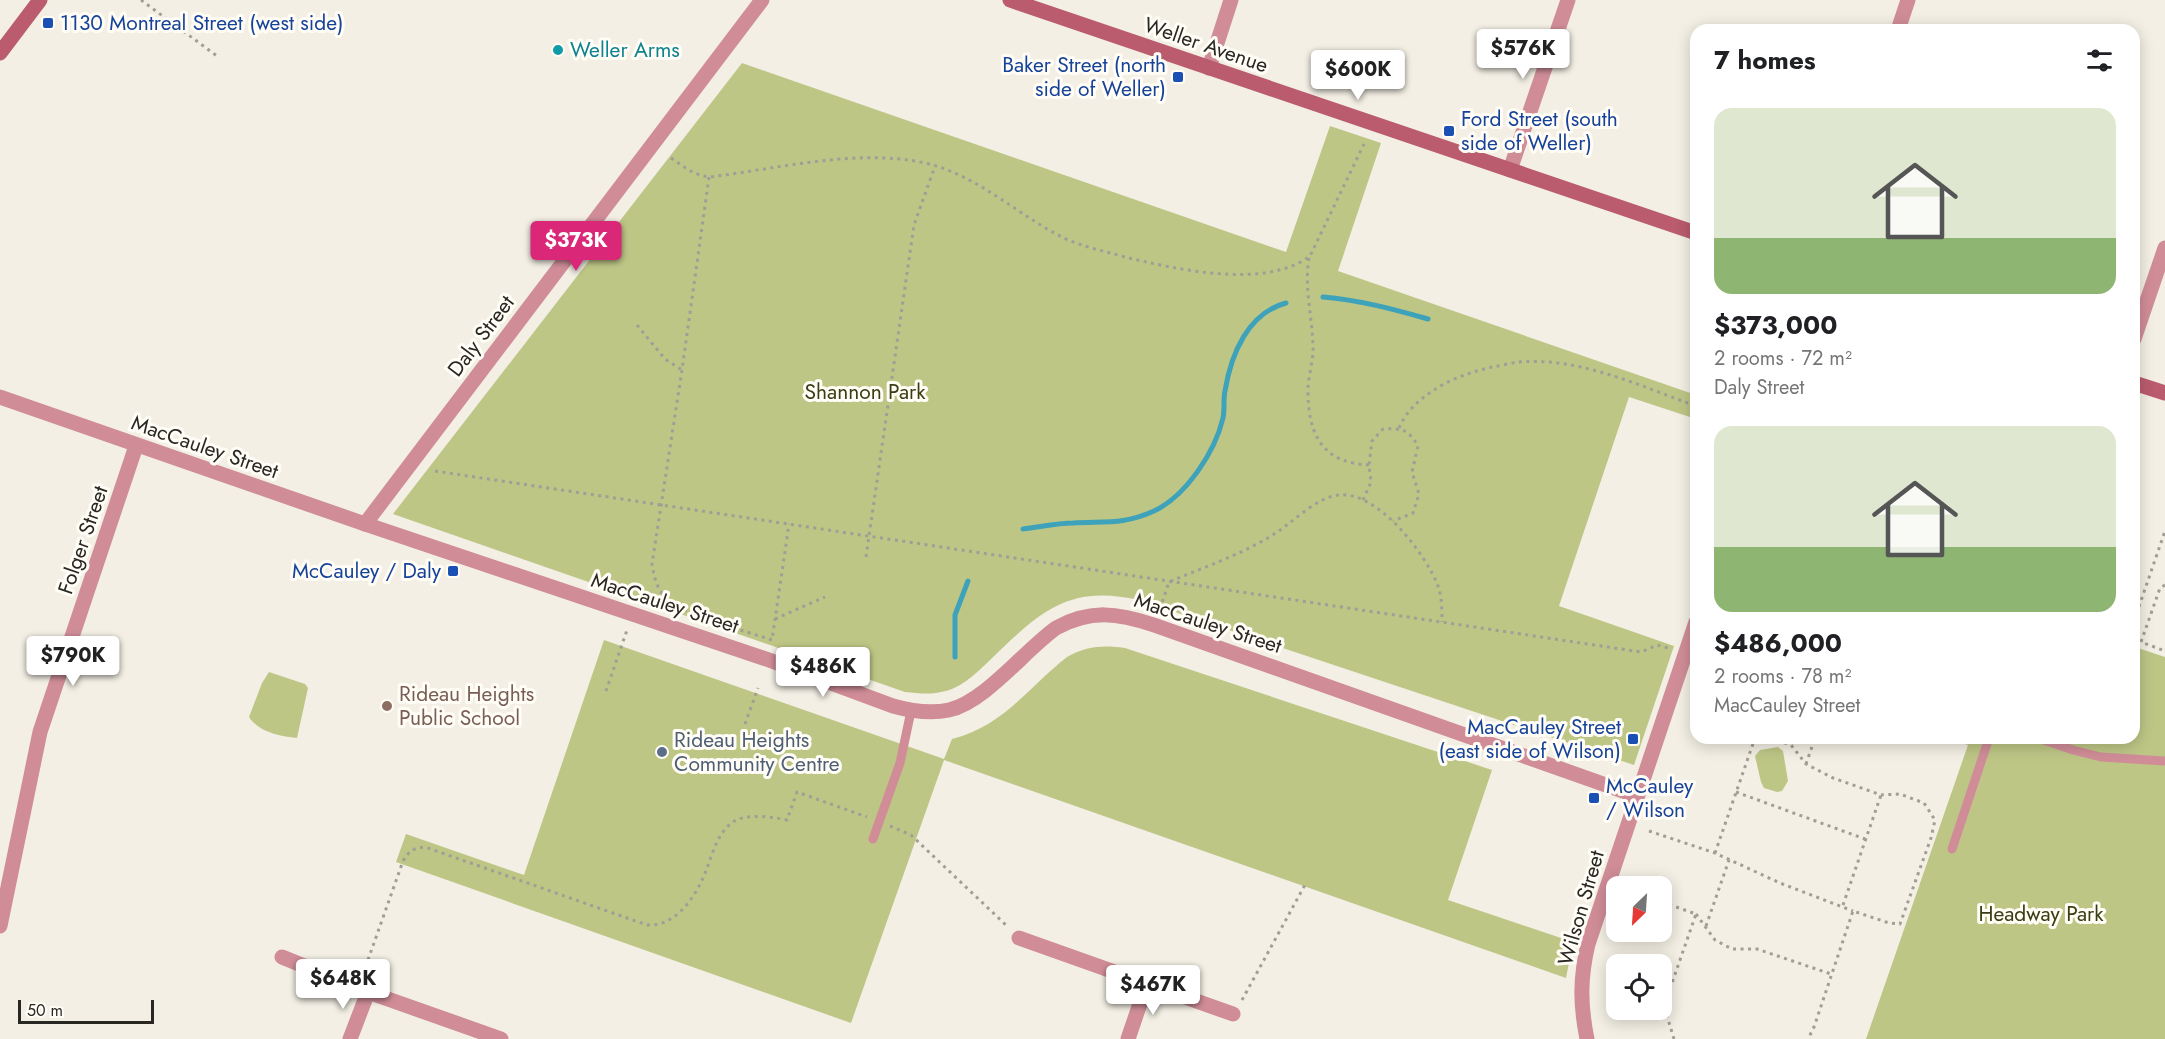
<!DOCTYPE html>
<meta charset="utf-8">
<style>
body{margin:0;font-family:Jost,sans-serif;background:#f2f2f2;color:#202124;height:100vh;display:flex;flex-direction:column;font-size:22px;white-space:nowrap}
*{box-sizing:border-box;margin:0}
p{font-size:20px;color:#757577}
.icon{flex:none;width:33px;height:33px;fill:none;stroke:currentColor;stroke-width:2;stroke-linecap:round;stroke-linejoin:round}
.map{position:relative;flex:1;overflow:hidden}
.side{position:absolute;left:1690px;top:24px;width:450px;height:720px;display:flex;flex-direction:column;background:#fff;border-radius:18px;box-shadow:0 3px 15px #0003}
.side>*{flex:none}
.needle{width:39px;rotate:205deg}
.controls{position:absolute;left:1606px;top:876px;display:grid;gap:12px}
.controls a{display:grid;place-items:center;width:66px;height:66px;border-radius:12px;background:#fff;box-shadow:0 3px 15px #0003;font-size:30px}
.scale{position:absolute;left:18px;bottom:15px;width:136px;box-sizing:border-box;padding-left:6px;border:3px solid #282722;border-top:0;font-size:16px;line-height:21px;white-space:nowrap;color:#282722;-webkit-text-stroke:4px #fffdf6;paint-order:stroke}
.price{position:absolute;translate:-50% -51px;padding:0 14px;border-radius:6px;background:#fff;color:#222;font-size:20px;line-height:39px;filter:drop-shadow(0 2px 3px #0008)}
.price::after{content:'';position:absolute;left:50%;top:36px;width:18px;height:14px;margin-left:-9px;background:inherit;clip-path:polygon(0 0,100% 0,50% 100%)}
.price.selected{background:#db2777;color:#fff}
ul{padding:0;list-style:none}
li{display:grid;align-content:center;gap:12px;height:318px;padding:0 24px}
li span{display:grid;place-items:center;height:186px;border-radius:18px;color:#555}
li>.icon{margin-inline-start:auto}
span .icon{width:108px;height:108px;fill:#fffc;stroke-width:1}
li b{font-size:26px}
h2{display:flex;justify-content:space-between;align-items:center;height:72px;padding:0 24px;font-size:26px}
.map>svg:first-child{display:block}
</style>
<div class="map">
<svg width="2165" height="1039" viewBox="0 0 2165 1039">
<rect width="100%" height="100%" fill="#f3efe4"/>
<!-- green -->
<g fill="#bec686">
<path d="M742,63L1286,252L1330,126L1381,143L1338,271L1696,395V419L1629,397L1559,606L1674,646L1634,765L1139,600C1065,583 1037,615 987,663C974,675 960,689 941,692C929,695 917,693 905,692L393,514Z"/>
<path d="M604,640L944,759L952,739C1005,725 1026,689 1067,657C1087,646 1103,645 1125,648L1492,770L1448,900L1573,942L1566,978L944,760L851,1023L396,862L406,834L524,875Z"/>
<path d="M2135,647L2165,657V1039H1866L1968,745L1947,738H2134Z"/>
<path d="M269,672L305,684L308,688L297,738C279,736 259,732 249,717L262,683Z"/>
<path d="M1778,747L1783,751L1788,781L1782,791L1777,792L1764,788L1761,782L1755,756L1760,750Z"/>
</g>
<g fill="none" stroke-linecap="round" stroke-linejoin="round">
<!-- stream -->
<g stroke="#3ea2ba" stroke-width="5">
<path d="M1323,297C1359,300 1393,309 1428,319"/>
<path d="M1023,529C1040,527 1057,523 1073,523C1105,521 1123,525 1154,511C1186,496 1215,452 1223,418C1225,409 1223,399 1225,391C1231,354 1248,313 1286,303"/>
<path d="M955,657V615L968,581"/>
</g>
<!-- path -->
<g stroke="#a19e95" stroke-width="3" stroke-dasharray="3 4.5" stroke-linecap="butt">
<path d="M141,0L217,56"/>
<path d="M671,158C683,166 693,175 709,177C777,169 857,148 925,163C978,175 1017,215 1064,238C1083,247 1104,251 1125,257C1175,269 1265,290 1310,256L1364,144"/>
<path d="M709,177L682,370L652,564C654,577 657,589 666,598C682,614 748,632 772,640L789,524"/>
<path d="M1309,258C1304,287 1312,316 1313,345C1314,360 1308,375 1308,391C1308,434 1322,463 1369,465"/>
<path d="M637,325L665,359L682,370"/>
<path d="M1399,428C1408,407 1425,395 1444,384C1459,376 1475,371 1492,367C1500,366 1510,363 1519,362C1580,357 1640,386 1696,406"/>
<path d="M435,471L1641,652L1657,645L1672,649"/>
<path d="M1363,500L1371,482L1369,465L1372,441L1383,429C1402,428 1408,429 1418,446L1412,472L1419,494L1413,513L1393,521"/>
<path d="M866,557L914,225L935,166"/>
<path d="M2165,585L2160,588L2141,642L2165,651"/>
<path d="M1160,609L1169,582C1197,570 1226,560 1253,546C1265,540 1277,533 1288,524C1303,513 1319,498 1338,495C1377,490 1426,554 1438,586C1442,597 1442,610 1442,622"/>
<path d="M775,619L825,597"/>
<path d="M2134,621L2165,531"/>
<path d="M606,691L627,630"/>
<path d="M745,724L758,688"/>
<path d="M1770,738L1791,745L1806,764L1833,778L1881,795L1900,794L1924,803L1935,820L1931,838L1900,924L1889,923L1853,911L1814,1027L1808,1039"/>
<path d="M1930,738L1941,742"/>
<path d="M1806,764L1815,738"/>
<path d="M1736,792L1865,839"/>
<path d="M890,826L911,835L1007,926"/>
<path d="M1649,831L1715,853L1780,883L1853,911"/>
<path d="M1715,853L1755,738"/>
<path d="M1662,902L1696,914L1664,1006L1674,1039"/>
<path d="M1843,905L1881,795"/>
<path d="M1696,914L1715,940L1732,949H1757L1831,974"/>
<path d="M1706,926L1729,860"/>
<path d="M363,974L403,861C409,851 413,848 425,847L647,925C674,927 693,900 703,878C712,858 715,835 733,822C745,813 774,817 787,820L797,792L867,817"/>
<path d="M1242,1000L1306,883"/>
</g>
<!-- lane -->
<g stroke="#d08d98" stroke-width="9">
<path d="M2038,738L2073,750L2101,757L2165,761"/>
<path d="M873,839L900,763L911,711"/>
<path d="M1952,849L1989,738"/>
</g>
<!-- street -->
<g stroke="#d08d98" stroke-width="15">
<path d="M1898,30L1908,0"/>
<path d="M1209,68L1231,0"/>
<path d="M1510,170L1568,0"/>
<path d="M2134,339L2165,248"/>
<path d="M0,397L365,524L769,660L893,706C911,711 930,714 949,710C985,702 1025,650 1056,628C1091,609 1118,613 1154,625L1637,796"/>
<path d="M365,524L762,0"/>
<path d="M0,926L40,732L136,446"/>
<path d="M1019,938L1233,1014"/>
<path d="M282,957L368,992L501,1039"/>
<path d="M350,1039L368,992"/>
<path d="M1128,1039L1147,983"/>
<path d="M1587,1039C1580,1004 1580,978 1588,944L1696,622"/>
</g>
<!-- secondary -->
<g stroke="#ba5b6e" stroke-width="15">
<path d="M1010,0L1696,233"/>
<path d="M0,53L40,0"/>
<path d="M2134,383L2165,393"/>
</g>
</g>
<!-- markers -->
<g fill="#1a4fb4" stroke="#fffdf6" stroke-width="2">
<rect x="42" y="17" width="12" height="12" rx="3"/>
<rect x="1172" y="71" width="12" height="12" rx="3"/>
<rect x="1443" y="125" width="12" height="12" rx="3"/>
<rect x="447" y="565" width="12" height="12" rx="3"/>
<rect x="1627" y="733" width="12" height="12" rx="3"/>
<rect x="1588" y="792" width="12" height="12" rx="3"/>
</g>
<circle fill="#0f9aa8" stroke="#fffdf6" stroke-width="2" cx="558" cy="50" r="6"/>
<circle fill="#8d6e63" stroke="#fffdf6" stroke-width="2" cx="387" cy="706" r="6"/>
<circle fill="#5c6f8a" stroke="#fffdf6" stroke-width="2" cx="662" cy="752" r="6"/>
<g text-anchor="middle" stroke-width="6" stroke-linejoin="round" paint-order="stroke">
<!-- transit labels -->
<g font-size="21" fill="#164399" stroke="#fffdf6" text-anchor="start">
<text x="60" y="30">1130 Montreal Street (west side)</text>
<text x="1166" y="72" text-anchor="end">Baker Street (north<tspan x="1166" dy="24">side of Weller)</tspan></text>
<text x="1461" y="126">Ford Street (south<tspan x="1461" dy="24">side of Weller)</tspan></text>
<text x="441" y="578" text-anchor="end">McCauley / Daly</text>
<text x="1621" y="734" text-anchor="end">MacCauley Street<tspan x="1621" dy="24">(east side of Wilson)</tspan></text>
<text x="1606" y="793">McCauley<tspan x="1606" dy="24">/ Wilson</tspan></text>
</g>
<!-- street labels -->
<g font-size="21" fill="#282722" stroke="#fffdf6">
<text transform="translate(1206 45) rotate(19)" y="7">Weller Avenue</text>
<text transform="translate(481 336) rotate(-53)" y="7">Daly Street</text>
<text transform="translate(205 447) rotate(19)" y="7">MacCauley Street</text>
<text transform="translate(83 540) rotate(-71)" y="7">Folger Street</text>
<text transform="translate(665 603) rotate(18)" y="7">MacCauley Street</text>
<text transform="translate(1208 623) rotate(18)" y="7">MacCauley Street</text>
<text transform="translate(1581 908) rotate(-74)" y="7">Wilson Street</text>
</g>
<!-- culture labels -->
<g font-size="21" fill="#0d838f" stroke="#fffdf6" text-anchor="start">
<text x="570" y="57">Weller Arms</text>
</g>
<!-- park labels -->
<g font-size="21" fill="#393d14" stroke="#fffdf6">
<text x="865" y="399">Shannon Park</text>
<text x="2041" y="921">Headway Park</text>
</g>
<!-- education labels -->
<g font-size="21" fill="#785e54" stroke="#fffdf6" text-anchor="start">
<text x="399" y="701">Rideau Heights<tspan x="399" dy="24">Public School</tspan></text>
</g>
<!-- service labels -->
<g font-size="21" fill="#4e5e75" stroke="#fffdf6" text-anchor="start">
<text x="674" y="747">Rideau Heights<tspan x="674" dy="24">Community Centre</tspan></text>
</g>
</g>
</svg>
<div class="controls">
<a><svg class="needle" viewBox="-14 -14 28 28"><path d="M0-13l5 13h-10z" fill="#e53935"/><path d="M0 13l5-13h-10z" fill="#757577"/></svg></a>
<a><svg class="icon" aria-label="locate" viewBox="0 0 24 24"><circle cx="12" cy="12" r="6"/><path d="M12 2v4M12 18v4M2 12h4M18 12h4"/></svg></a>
</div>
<div class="scale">50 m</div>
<b class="price" style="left:1523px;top:80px">$576K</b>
<b class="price" style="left:1358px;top:101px">$600K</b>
<b class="price selected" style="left:576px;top:272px">$373K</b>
<b class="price" style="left:73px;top:687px">$790K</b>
<b class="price" style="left:823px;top:698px">$486K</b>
<b class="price" style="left:343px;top:1010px">$648K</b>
<b class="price" style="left:1153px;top:1016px">$467K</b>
<section class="side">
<h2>7 homes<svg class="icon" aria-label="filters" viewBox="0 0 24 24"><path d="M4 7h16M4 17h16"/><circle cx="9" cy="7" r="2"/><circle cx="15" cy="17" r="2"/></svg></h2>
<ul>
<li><span style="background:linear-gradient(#dfe7d0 70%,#8fb573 0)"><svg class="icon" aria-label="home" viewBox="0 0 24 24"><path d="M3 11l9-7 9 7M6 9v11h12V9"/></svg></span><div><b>$373,000</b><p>2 rooms · 72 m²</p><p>Daly Street</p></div></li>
<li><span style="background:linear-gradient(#dfe7d0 65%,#8fb573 0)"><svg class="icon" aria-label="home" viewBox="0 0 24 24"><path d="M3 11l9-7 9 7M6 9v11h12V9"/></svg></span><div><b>$486,000</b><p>2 rooms · 78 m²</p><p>MacCauley Street</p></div></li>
</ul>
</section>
</div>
